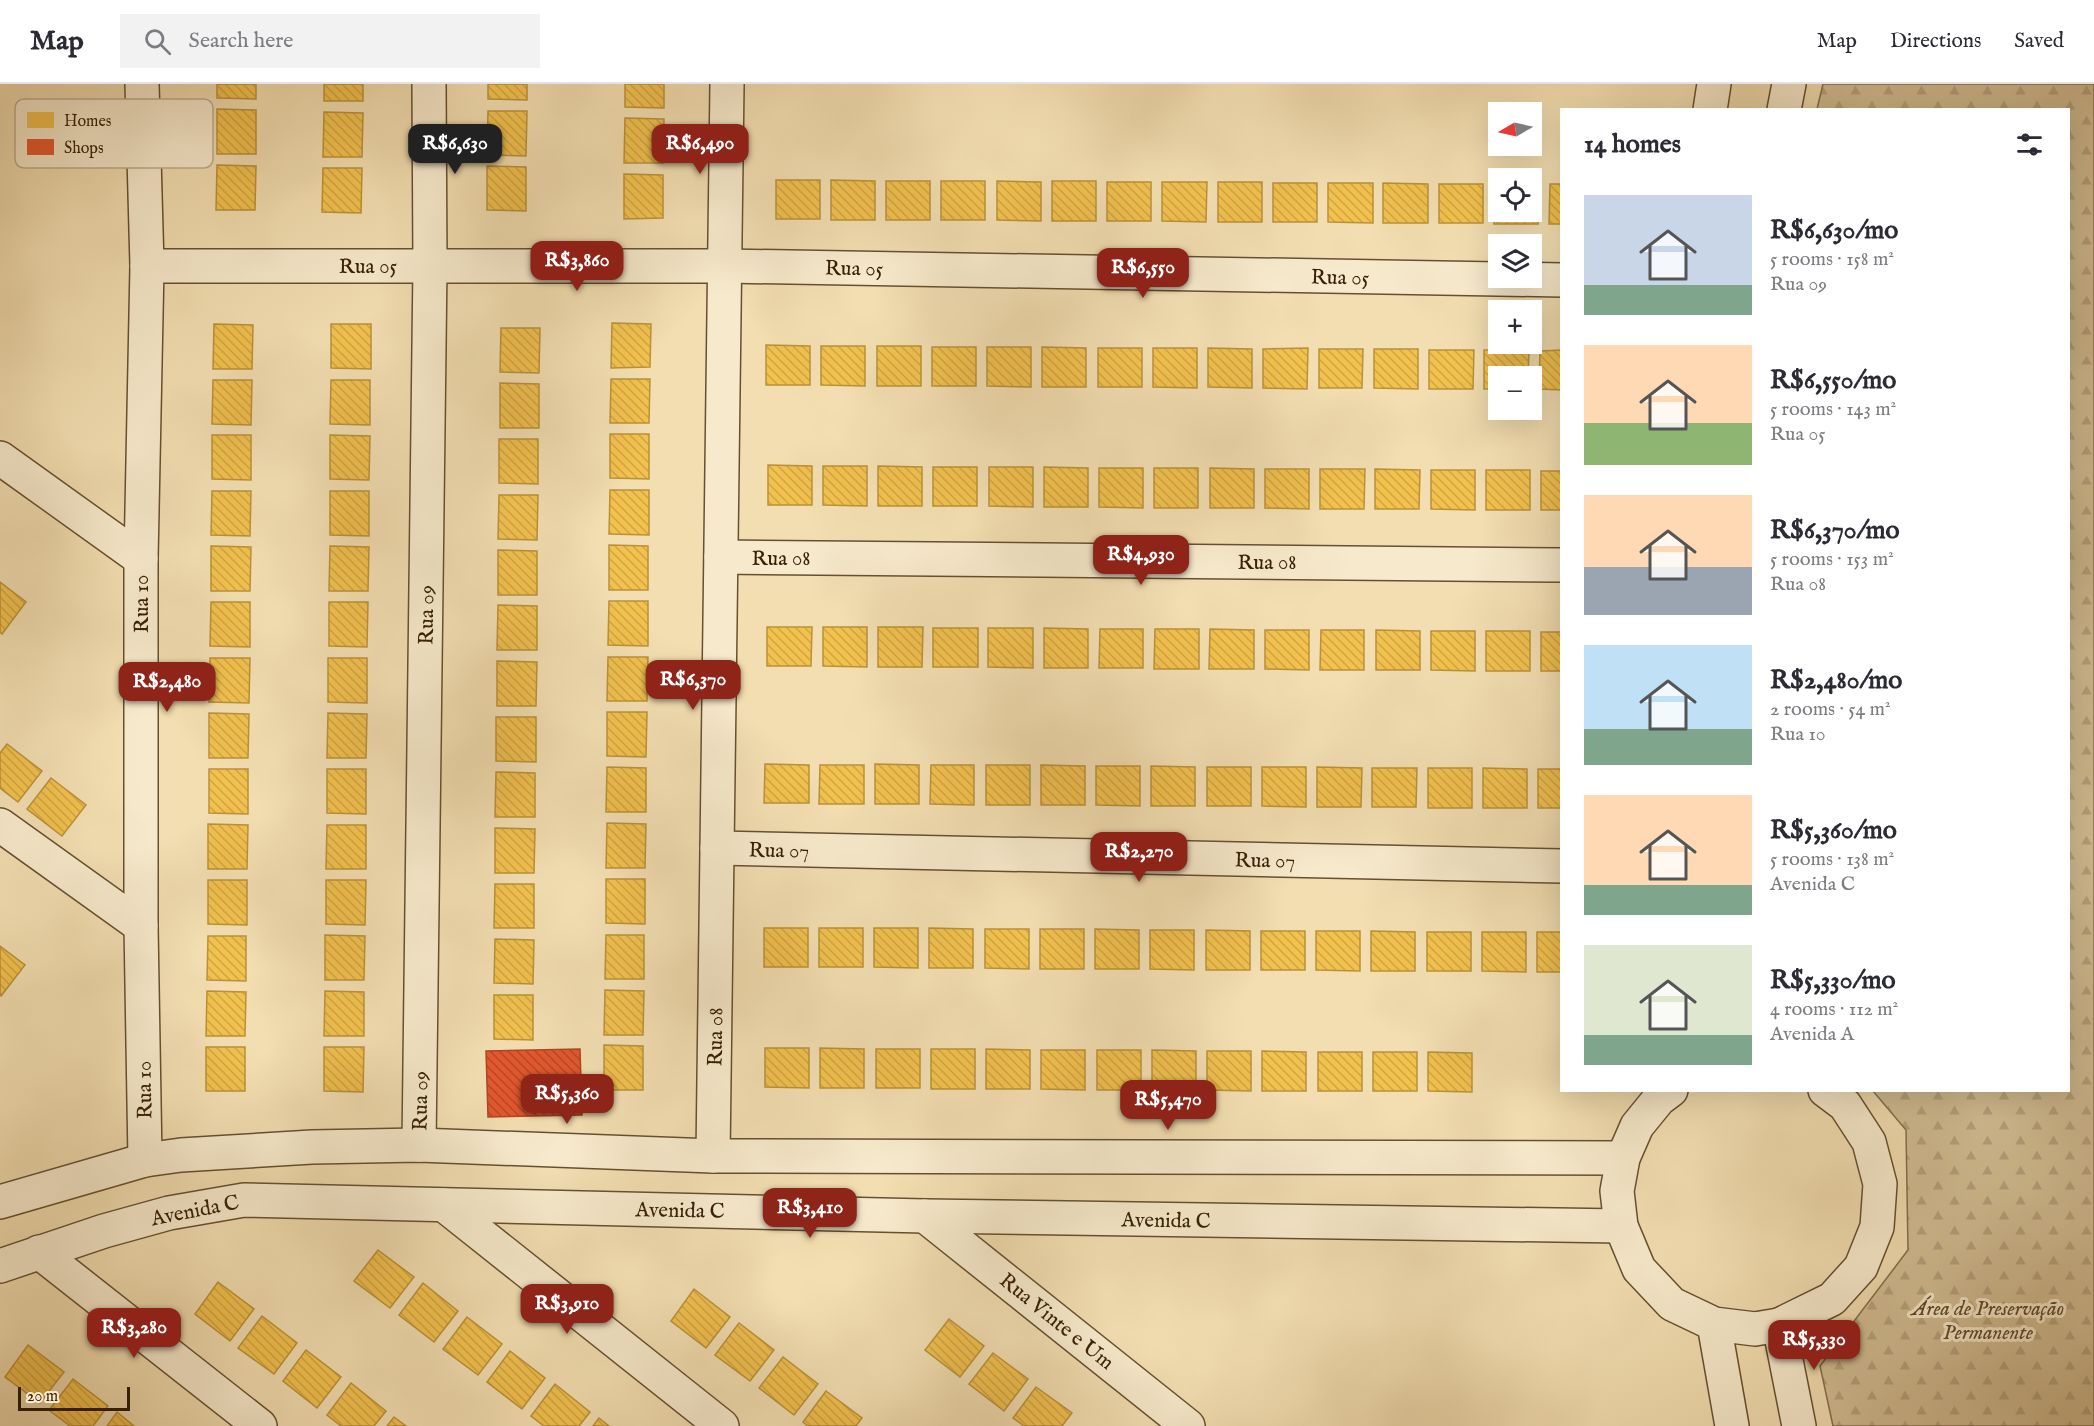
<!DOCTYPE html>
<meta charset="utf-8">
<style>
body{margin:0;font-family:"IM FELL English",serif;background:#f2f2f3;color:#2b2b33;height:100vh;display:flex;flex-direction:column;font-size:22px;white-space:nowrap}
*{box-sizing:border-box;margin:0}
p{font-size:20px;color:#7c7c81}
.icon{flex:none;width:33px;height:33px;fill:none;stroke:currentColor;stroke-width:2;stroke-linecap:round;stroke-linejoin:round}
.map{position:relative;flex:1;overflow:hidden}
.details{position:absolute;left:1560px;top:24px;width:510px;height:984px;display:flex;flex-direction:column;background:#fff;border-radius:0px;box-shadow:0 6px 24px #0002}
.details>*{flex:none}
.needle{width:39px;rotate:261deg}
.controls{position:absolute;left:1488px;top:18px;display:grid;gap:12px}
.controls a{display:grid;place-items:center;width:54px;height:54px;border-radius:0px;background:#fff;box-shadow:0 6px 24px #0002;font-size:30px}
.scale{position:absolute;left:18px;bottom:15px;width:112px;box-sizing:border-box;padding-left:6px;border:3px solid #382005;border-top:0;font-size:16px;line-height:21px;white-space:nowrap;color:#382005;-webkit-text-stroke:4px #f7eacc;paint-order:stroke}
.price{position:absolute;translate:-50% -51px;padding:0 14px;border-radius:12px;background:#8f2418;color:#fff;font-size:20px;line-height:39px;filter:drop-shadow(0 2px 3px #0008)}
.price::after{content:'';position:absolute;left:50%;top:36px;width:18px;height:14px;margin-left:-9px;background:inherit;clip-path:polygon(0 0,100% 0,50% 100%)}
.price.selected{background:#222;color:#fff}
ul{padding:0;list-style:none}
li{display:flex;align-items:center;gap:18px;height:150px;padding:0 24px}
li span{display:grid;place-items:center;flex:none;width:168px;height:120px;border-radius:0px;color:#555}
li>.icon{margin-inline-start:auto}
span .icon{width:72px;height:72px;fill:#fffc;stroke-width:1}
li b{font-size:26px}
h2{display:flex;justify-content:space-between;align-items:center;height:72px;padding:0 24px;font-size:26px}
header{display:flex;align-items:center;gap:36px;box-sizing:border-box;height:84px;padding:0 30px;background:#fff;border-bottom:2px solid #e1e1e2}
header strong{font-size:28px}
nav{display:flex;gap:33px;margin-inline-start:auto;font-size:21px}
.search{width:420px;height:54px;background:#f2f2f3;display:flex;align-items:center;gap:15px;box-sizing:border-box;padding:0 21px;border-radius:0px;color:#7c7c81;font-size:22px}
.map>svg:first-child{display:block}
</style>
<header>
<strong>Map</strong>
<div class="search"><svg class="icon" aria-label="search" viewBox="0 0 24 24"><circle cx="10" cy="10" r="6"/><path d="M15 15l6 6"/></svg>Search here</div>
<nav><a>Map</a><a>Directions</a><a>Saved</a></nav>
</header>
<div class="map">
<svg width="2094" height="1342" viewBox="0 0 2094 1342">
<defs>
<pattern id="forest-firs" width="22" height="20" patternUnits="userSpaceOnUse" patternTransform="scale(1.5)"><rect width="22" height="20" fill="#d2be94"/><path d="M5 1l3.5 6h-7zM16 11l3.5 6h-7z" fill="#b5a37e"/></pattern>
<pattern id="homes-back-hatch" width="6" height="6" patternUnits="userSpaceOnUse" patternTransform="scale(1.5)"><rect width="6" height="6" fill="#f2c14e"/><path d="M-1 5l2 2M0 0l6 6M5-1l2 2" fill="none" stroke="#d0a643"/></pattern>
<pattern id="shops-back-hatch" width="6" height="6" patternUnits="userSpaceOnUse" patternTransform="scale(1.5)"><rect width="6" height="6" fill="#e4572e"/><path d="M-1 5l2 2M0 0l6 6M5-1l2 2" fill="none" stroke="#ba4825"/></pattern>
</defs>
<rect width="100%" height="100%" fill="#f2deb1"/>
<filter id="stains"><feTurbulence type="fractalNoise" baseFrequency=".00333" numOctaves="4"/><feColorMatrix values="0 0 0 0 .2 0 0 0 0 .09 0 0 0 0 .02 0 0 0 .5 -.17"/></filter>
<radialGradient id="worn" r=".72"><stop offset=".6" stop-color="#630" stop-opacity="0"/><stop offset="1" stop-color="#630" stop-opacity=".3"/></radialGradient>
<!-- forest -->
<path fill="url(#forest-firs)" stroke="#856f4c" stroke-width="1.5" d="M1823,0H2094V1342H1833L1820,1282L1908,1166L1906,1046L1873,1007L2068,1006V26L1817,25Z"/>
<!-- homes -->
<g fill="url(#homes-back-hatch)" stroke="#ba9138" stroke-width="1.5">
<path d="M217,0H256V15L217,14Z"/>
<rect x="324" y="0" width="39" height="17"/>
<path d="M488,0H527V16L488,15Z"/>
<path d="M625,0H664V24L625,23Z"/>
<path d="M217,25L256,26V70H217Z"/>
<path d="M488,27H527L526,72L487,71Z"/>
<path d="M324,28L363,29L362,73H323Z"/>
<path d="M625,34L664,35L663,79H624Z"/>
<path d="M217,81L256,82L255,126H216Z"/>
<path d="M487,82L526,83V127L487,126Z"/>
<path d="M323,84H362L361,129L322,128Z"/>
<path d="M624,90L663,91V134L624,135Z"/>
<rect x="776" y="96" width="44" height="39"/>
<path d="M831,96L875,97V136H831Z"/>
<rect x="886" y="97" width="44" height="39"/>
<rect x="941" y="97" width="44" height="39"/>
<path d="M997,97L1041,98V137L997,136Z"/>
<rect x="1052" y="97" width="44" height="40"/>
<rect x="1107" y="98" width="44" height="39"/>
<path d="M1162,98H1207L1206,138L1162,137Z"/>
<rect x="1218" y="98" width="44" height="40"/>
<rect x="1273" y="99" width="44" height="39"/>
<path d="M1328,99H1373V139L1328,138Z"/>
<path d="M1383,99L1428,100V139H1383Z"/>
<rect x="1439" y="100" width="44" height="39"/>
<path d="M1494,100H1498V128H1532V100H1538V140H1494Z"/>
<path d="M1550,100H1562V140H1549Z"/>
<path d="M612,239L651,240L650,283L611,284Z"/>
<path d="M214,240L253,241L252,285H213Z"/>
<path d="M331,240H371V285L331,284Z"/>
<path d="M501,244H540L539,289L500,288Z"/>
<path d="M766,261L810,262V301H766Z"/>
<path d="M821,262H865V302L821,301Z"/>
<rect x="877" y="262" width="44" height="40"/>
<rect x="932" y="263" width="44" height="39"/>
<path d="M987,263H1031V303L987,302Z"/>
<path d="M1042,263L1086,264V303H1042Z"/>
<rect x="1098" y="264" width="44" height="39"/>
<path d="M1153,264H1197V304L1153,303Z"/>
<path d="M1208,264L1252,265V304L1208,303Z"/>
<path d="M1308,264L1307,305L1263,304V265Z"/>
<path d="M1319,265H1363L1362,304H1319Z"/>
<path d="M1374,265H1418V305L1374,304Z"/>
<path d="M1429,266H1474L1473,305H1429Z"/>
<path d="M1484,266H1529L1528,292H1498V305H1484Z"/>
<path d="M1562,266V306L1539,305L1540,267Z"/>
<path d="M611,295H650L649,339H610Z"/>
<path d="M213,296H252L251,341L212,340Z"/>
<path d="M331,296H370V341L330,340Z"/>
<path d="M500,299L539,300V344H500Z"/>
<path d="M610,350H649V395L610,394Z"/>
<path d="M212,351H251V396L212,395Z"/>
<path d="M330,351L370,352L369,396L330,395Z"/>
<path d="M499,355H538V400L499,399Z"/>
<path d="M768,381L812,382V421H768Z"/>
<path d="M823,382H867V422L823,421Z"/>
<path d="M878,382L922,383V422H878Z"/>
<rect x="933" y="383" width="44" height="39"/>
<path d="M989,383H1033V423L989,422Z"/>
<path d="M1044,383L1088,384V423H1044Z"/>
<path d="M1099,384H1143V424L1099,423Z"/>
<rect x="1154" y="384" width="44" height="40"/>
<path d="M1210,384L1254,385V424H1210Z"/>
<path d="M1265,385H1309V425L1265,424Z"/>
<path d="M1320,385H1365L1364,425H1320Z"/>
<path d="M1375,385L1420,386L1419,425H1375Z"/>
<path d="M1431,386H1475V426L1431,425Z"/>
<rect x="1486" y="386" width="44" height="40"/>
<rect x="1541" y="387" width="21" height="39"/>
<path d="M610,406H649V451L609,450Z"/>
<path d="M212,407H251L250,452L211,451Z"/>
<path d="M330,407H369V452L330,451Z"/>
<path d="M499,411H538L537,456L498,455Z"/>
<path d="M609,461L648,462V506H609Z"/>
<path d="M211,462L251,463L250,507H211Z"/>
<path d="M330,462L369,463L368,507H329Z"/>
<path d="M498,466L537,467V511H498Z"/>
<path d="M0,498L26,518L2,550L0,548Z"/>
<path d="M609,517H648V562L608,561Z"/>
<path d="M211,518H250V563L210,562Z"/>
<path d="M329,518H368L367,563L329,562Z"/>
<path d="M498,521L537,522V566H497Z"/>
<path d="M767,543H812L811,582H767Z"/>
<path d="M823,543H867V583L823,582Z"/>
<path d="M878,543H923L922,583H878Z"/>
<rect x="933" y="544" width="45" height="39"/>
<path d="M988,544H1033V584L988,583Z"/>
<path d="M1044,544L1088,545V584H1044Z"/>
<path d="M1100,545H1143V584H1099Z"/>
<path d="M1155,545H1199V585H1154Z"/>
<path d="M1210,545L1254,546V585H1209Z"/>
<path d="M1265,546H1309V586L1265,585Z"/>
<path d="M1321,546H1364V586H1320Z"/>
<path d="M1376,546L1420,547V586H1376Z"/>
<path d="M1431,547H1475V587L1431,586Z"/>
<rect x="1486" y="547" width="44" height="40"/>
<rect x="1541" y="548" width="21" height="39"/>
<path d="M608,573H648L647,617H607Z"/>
<path d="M210,574H250L249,619L209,618Z"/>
<path d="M328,574H367V619L328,618Z"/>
<path d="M497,577L537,578L536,622H497Z"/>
<path d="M607,628H647L646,673L607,672Z"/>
<path d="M209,629L249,630L248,674H209Z"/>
<path d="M328,629L367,630L366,674H327Z"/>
<path d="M496,633H536V678L496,677Z"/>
<path d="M7,660L42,687L18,718L0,704V669Z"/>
<path d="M765,680L809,681V719H764Z"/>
<path d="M875,680L919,681V720H875Z"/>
<path d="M820,681H864V720H819Z"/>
<path d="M931,681H974V721L930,720Z"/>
<rect x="986" y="681" width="44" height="40"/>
<path d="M1041,681L1085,682V721H1041Z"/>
<path d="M1096,682H1140V722L1096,721Z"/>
<path d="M1151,682L1195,683V722H1151Z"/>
<path d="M607,683L646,684V728H606Z"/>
<rect x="1207" y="683" width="44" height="39"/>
<path d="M1262,683H1306V723L1262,722Z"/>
<path d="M1317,683L1362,684L1361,723H1317Z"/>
<path d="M1372,684H1417L1416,723H1372Z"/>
<rect x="1428" y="684" width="44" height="40"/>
<path d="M1483,684L1527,685V724H1483Z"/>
<path d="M209,685H248V730L209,729Z"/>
<path d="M327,685H366V730L327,729Z"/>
<rect x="1538" y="685" width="24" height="39"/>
<path d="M496,688L535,689V733H495Z"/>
<path d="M51,694L86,721L62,752L27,725Z"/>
<path d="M607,739L646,740L645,784H606Z"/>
<path d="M208,740L248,741L247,785H208Z"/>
<path d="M327,741H366V785H326Z"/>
<path d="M495,744L535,745L534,789H495Z"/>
<path d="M606,795H645V840L606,839Z"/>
<path d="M208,796H247V841L208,840Z"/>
<path d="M326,796H366L365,841L326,840Z"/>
<path d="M495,800H534V844H494Z"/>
<rect x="764" y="844" width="44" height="39"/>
<rect x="819" y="844" width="44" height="39"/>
<path d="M874,844H918V884L874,883Z"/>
<path d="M929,844L973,845V884H929Z"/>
<path d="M985,845H1029V885L985,884Z"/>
<rect x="1040" y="845" width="44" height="40"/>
<path d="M1095,845L1139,846V885H1095Z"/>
<path d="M1150,846H1194V886L1150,885Z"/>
<path d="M1206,846L1250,847V886H1206Z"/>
<rect x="1261" y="847" width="44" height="39"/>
<path d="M1316,847H1360V887L1316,886Z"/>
<path d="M1371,847L1415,848V887H1371Z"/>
<rect x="1427" y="848" width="44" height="39"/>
<path d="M1482,848H1526V888L1482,887Z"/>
<rect x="1537" y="848" width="25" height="40"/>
<path d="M325,851L365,852L364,896H325Z"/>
<path d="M606,851H644V895H605Z"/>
<path d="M208,852H246V897L207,896Z"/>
<path d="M495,855L534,856L533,900L494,899Z"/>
<path d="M0,862L25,881L1,912L0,911Z"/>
<path d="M605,906L644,907L643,951H604Z"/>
<path d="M207,907L246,908L245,952H206Z"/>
<path d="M325,907L364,908V952H324Z"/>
<path d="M494,911H533V956L494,955Z"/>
<path d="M604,961L643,962V1006H604Z"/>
<rect x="206" y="963" width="39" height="44"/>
<path d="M324,963H364L363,1008L324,1007Z"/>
<path d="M765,964H809V1004L765,1003Z"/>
<path d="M820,964L864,965V1004H820Z"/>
<rect x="876" y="965" width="44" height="39"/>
<rect x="931" y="965" width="44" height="40"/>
<path d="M986,965L1030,966V1005H986Z"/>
<path d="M1041,966H1085V1006L1041,1005Z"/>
<rect x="1097" y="966" width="44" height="40"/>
<path d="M1152,966L1196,967V1006H1152Z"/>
<path d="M1207,967H1251V1007L1207,1006Z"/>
<path d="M1262,967L1306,968V1007H1262Z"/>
<rect x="1318" y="968" width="44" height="39"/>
<rect x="1373" y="968" width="44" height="39"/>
<path d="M1428,968L1472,969V1008L1428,1007Z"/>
<path d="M378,1166L414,1193L390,1224L354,1197Z"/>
<path d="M218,1198L254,1225L230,1257L195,1230Z"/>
<path d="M423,1199L458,1227L434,1258L399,1231Z"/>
<path d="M694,1205L730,1233L706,1264L671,1237Z"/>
<path d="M262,1232L297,1259L274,1290L238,1264Z"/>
<path d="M467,1233L502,1260L478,1291L443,1265Z"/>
<path d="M949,1235L984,1262L960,1293L925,1266Z"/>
<path d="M739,1239L774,1266L750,1297L715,1271Z"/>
<path d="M28,1261L64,1288L40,1319L5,1293Z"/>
<path d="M306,1266L341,1293L317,1324L283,1297Z"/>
<path d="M510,1267L545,1294L522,1325L487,1298Z"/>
<path d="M993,1269L1028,1295L1004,1327L969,1300Z"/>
<path d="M783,1273L818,1300L794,1331L759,1304Z"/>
<path d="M73,1295L108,1322L93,1342H70L49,1326Z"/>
<path d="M351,1299L386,1327L374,1342H341L327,1331Z"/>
<path d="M555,1300L590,1328L579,1342H544L531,1332Z"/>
<path d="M1036,1303L1072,1329L1062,1342H1024L1013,1334Z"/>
<path d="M826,1307L862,1334L856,1342H808L803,1338Z"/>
<path d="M117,1328L134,1342H107Z"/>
<path d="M394,1333L406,1342H387Z"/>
<path d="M599,1334L609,1342H593Z"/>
</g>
<!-- shops -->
<path fill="url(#shops-back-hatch)" stroke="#b04622" stroke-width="1.5" d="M580,965L582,1031L488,1033L486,967Z"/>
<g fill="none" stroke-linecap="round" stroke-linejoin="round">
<defs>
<g id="minor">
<path d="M142,0L147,182L141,475V842L145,1076"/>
<path d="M1710,26L1714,0"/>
<path d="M1784,26L1789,0"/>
<path d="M147,182H725L1562,196"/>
<path d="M0,374L141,475"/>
<path d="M721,473L1562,481"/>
<path d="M0,741L141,842"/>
<path d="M717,764L1562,782"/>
<path d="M1671,1006L1659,1015L1637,1042L1623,1074L1617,1107L1621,1142L1639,1185L1672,1220L1714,1240L1755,1245L1779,1241L1832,1215L1861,1183L1877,1143L1880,1100L1869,1058L1845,1021L1825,1006"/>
<path d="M419,1061L430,182L429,0"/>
<path d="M713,1072L727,0"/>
<path d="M0,1118L145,1076L181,1071L312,1063L419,1061L713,1072L1623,1074"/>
<path d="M444,1121L722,1342"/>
<path d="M925,1132L1188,1342"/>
<path d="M39,1168L260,1342"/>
<path d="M0,1182L104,1147L169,1129L244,1116L925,1132L1621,1142"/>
<path d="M1714,1240L1732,1342"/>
<path d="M1779,1241L1799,1342"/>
</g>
</defs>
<!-- minor casing -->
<use href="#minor" stroke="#665030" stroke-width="36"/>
<!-- minor -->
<use href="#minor" stroke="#f7eacc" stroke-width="33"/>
</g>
<g text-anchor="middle" stroke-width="6" stroke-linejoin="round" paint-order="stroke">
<!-- street labels -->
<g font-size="21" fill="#382005" stroke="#f7eacc">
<text x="368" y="189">Rua 05</text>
<text transform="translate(854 184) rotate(1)" y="7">Rua 05</text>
<text transform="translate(1340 193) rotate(1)" y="7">Rua 05</text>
<text x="781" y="481">Rua 08</text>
<text x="1267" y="485">Rua 08</text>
<text transform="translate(141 520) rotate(-90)" y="7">Rua 10</text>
<text transform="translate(426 531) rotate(-89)" y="7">Rua 09</text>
<text transform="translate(779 766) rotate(1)" y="7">Rua 07</text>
<text transform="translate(1265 776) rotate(1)" y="7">Rua 07</text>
<text transform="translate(715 953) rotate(-89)" y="7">Rua 08</text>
<text transform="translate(144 1006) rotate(-91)" y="7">Rua 10</text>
<text transform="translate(420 1017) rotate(-89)" y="7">Rua 09</text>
<text transform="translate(195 1126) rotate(-11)" y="7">Avenida C</text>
<text transform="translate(680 1126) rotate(1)" y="7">Avenida C</text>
<text transform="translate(1166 1136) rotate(1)" y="7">Avenida C</text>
<text transform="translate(1057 1237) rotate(39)" y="7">Rua Vinte e Um</text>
</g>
<!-- park labels -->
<g font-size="21" font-style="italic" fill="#5e4829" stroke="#f7eacc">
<text x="1988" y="1231">Área de Preservação<tspan x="1988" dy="24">Permanente</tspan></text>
</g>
</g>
<!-- legend -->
<rect x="15" y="15" width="198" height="69" rx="9" fill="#f7eacc" stroke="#bead90" stroke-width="1.5"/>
<rect x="27" y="28" width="27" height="16" fill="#f2c14e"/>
<rect x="27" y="55" width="27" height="16" fill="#e4572e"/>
<g font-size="16" fill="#382005">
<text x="64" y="42">Homes</text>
<text x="64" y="69">Shops</text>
</g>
<rect width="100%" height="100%" filter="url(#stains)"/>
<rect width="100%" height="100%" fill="url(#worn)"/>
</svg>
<div class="controls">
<a><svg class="needle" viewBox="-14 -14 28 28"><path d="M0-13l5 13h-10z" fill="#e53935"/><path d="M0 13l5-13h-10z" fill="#7c7c81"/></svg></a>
<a><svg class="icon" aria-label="locate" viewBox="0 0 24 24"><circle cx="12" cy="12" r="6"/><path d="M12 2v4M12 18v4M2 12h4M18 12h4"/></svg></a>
<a><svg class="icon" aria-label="layers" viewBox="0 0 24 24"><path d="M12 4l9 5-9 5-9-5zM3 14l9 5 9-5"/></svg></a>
<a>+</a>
<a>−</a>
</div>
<div class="scale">20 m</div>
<b class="price selected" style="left:455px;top:91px">R$6,630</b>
<b class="price" style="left:700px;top:91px">R$6,490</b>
<b class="price" style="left:577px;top:208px">R$3,860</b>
<b class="price" style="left:1143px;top:215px">R$6,550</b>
<b class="price" style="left:1141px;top:502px">R$4,930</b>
<b class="price" style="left:693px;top:627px">R$6,370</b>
<b class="price" style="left:167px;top:629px">R$2,480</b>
<b class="price" style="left:1139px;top:799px">R$2,270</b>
<b class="price" style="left:567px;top:1041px">R$5,360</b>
<b class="price" style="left:1168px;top:1047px">R$5,470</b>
<b class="price" style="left:810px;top:1155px">R$3,410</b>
<b class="price" style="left:567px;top:1251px">R$3,910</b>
<b class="price" style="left:134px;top:1275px">R$3,280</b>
<b class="price" style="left:1814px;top:1287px">R$5,330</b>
<section class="details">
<h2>14 homes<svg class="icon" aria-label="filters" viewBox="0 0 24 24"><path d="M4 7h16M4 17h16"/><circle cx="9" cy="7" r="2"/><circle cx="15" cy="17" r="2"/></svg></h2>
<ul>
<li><span style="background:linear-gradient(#c9d6e8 75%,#7fa58c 0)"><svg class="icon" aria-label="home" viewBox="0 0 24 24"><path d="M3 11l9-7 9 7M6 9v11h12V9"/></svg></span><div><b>R$6,630/mo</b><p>5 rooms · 158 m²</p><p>Rua 09</p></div></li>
<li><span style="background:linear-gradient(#ffd9b3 65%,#8fb573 0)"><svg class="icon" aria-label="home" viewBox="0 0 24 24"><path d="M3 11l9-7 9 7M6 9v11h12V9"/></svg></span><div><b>R$6,550/mo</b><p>5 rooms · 143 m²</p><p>Rua 05</p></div></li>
<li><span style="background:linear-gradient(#ffd9b3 60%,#9aa5b1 0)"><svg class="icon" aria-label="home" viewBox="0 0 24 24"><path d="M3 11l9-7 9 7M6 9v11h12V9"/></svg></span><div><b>R$6,370/mo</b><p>5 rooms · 153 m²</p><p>Rua 08</p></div></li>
<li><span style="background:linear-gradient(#bfe0f5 70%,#7fa58c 0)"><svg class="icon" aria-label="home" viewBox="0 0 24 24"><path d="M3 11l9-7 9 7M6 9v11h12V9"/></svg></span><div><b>R$2,480/mo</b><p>2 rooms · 54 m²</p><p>Rua 10</p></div></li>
<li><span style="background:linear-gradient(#ffd9b3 75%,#7fa58c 0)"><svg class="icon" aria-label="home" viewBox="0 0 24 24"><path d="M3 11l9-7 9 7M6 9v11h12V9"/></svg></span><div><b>R$5,360/mo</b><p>5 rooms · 138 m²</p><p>Avenida C</p></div></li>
<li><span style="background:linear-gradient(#dfe7d0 75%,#7fa58c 0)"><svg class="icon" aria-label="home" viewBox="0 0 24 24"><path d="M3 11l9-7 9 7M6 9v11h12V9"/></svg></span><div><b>R$5,330/mo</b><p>4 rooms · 112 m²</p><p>Avenida A</p></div></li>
</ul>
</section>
</div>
